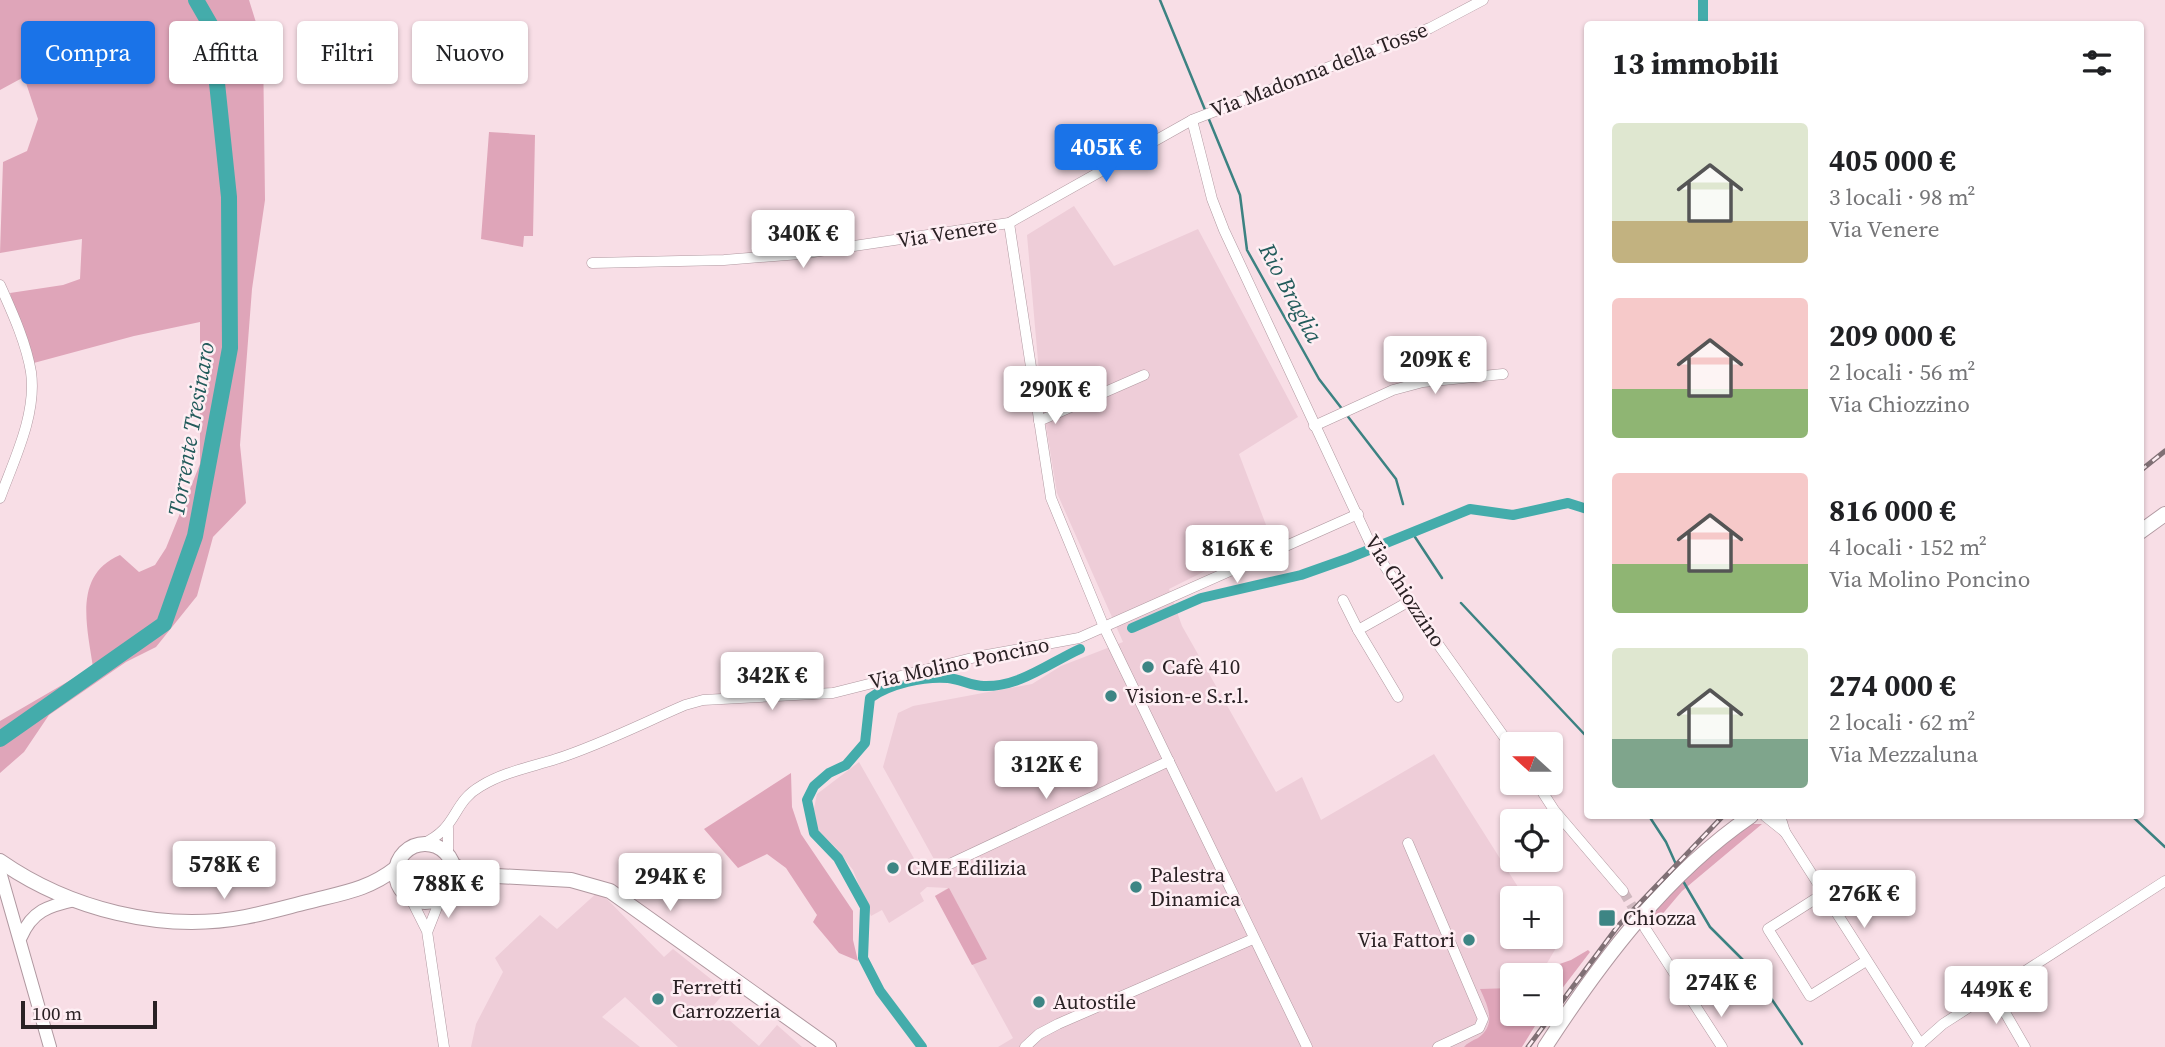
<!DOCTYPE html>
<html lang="it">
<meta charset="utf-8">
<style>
body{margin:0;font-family:"Source Serif 4",serif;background:#f6f6f6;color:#202124;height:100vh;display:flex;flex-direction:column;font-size:26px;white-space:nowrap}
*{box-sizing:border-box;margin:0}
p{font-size:23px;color:#757577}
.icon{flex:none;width:38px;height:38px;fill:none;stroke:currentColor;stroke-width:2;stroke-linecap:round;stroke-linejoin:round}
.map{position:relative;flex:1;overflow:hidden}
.drawer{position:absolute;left:1584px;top:21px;width:560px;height:798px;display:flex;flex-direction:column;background:#fff;border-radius:7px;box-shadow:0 2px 5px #0004}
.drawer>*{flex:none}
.banner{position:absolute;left:21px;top:21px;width:665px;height:63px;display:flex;gap:14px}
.needle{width:46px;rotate:291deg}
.tools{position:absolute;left:1500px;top:732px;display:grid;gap:14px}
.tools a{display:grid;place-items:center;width:63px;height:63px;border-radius:7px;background:#fff;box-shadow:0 2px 5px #0004;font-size:35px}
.scale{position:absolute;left:21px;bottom:18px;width:136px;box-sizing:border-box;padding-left:7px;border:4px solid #2a2124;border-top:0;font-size:19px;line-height:24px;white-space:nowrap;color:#2a2124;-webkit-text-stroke:5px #feeef3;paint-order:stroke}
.price{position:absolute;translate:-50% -60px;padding:0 16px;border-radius:7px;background:#fff;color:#222;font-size:23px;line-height:46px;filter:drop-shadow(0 2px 4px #0008)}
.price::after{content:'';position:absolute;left:50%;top:42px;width:21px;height:16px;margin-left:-10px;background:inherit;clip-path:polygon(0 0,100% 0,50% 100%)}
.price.active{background:#1a73e8;color:#fff}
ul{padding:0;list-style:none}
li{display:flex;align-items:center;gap:21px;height:175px;padding:0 28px}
li span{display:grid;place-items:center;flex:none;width:196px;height:140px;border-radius:7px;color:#555}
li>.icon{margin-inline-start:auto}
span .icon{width:84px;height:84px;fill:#fffc;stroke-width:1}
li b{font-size:30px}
h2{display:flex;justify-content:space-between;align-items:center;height:84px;padding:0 28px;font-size:30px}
.pill{padding:0 24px;border-radius:7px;background:#fff;box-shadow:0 2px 5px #0004;font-size:24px;line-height:63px}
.pill.active{background:#1a73e8;color:#fff}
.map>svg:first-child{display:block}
</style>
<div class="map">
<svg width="2165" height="1047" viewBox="0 0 2165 1047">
<rect width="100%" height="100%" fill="#f8dee6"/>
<!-- built -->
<g fill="#eecdd8">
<path d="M1074,206L1114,266L1198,229L1298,417L1239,454L1271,538L1169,589L1182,626L1276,792L1302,777L1321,820L1434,754L1525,898H1512V936H1549L1556,948L1540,975H1512V1013L1498,1047H998L1013,1038L935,896L948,888L927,887L920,893L924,901L889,923L882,910L871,916L853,870L836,848L819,832L813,813L817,794L859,762L920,869L935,861L883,767L898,713L913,706L1032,684L1061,666L1123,642L1057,493L1041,395L1027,235Z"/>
<path d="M599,891L664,957L673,949L726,991L713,1006L759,1046L777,1025L802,1047H678L625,997L602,1017L640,1047H471L476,1024L503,972L495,958L540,915L557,929Z"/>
</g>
<!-- green -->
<g fill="#dfa5b9">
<path d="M0,0H249L263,45L265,200L252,289L240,445L246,503L213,537L197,596L156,647L126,662L49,715L24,752L0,773V721L93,667C87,626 73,575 120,555L139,572L155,565L166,548L200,464V322L134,336L30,364L10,293L63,285L80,279L82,239L0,253L3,162L27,151L38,119L24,77L0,90Z"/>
<path d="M489,132L535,135L533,236H524L523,247L481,239Z"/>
<path d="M791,773L792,807L801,834L853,911V940L858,961L839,953L813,922L817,915L786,868L767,854L738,868L704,829Z"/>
<path d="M1749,824H1762L1682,891L1654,924L1646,921L1686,873Z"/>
<path d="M949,888L987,959L972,965L935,896Z"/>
<path d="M1588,950L1590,952L1551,1003L1550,975H1528L1571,960Z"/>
<path d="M1512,988V1013H1543L1522,1047H1464C1467,1043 1472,1041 1478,1038C1497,1025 1488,1006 1480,989Z"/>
</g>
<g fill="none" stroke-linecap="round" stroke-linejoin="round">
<!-- stream -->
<g stroke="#3c8282" stroke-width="2.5">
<path d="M1160,0L1240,195L1247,250L1319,379L1396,479L1403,504"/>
<path d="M1415,537L1442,578"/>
<path d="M1461,603L1587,737"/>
<path d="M1649,816L1666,842L1679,871"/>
<path d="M2132,816L2165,847"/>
<path d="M1683,881L1710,927L1750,967L1802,1044"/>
</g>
<!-- canal -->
<g stroke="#44acab" stroke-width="10">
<path d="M1703,0V24"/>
<path d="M1132,628L1201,598L1301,575L1349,558L1470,509L1513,515L1568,503L1587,509"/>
<path d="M922,1047L880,991L863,958L865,907L838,858L814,833L807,800L814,786L829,773L846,765L865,743L870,698C889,684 924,676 948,678C960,679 972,686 984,686C1020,687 1049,663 1080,649"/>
</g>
<!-- river -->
<path stroke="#44acab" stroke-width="16" d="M0,739L164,624L195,536L230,348L229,197L211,26L196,0"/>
<!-- minor-tunnel -->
<path stroke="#cfb8bf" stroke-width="10" stroke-dasharray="10 5" stroke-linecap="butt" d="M1623,891L1641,921"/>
<defs>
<g id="minor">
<path d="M1192,120L1212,199L1224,230L1370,543L1408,602L1512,748"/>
<path d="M1009,223L1051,498L1104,627L1307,1047"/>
<path d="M592,263L724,260L800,254L1009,223L1192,120L1430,28L1483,0"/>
<path d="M0,285C12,312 26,342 31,372C37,414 14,460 0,498"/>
<path d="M1039,421L1144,375"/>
<path d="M1314,426L1393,390L1423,382L1503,374"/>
<path d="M1343,600L1358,630"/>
<path d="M1398,697L1358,630L1408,602"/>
<path d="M1536,782L1554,810L1623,891"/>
<path d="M1765,816L1785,832L1780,816"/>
<path d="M1785,832L1919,1042"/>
<path d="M1408,843L1483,1019L1479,1028L1438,1047"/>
<path d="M422,844C459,828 451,803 481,786C504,772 531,767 556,759C600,745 643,723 685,705L703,700L833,693L976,657L1079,638L1358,514"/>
<path d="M448,856V828"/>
<path d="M937,870L1169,761"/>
<path d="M1823,894L1768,929L1810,996L1866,961"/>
<path d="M411,899L427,931L444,1047"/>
<path d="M1645,928L1722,1047"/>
<path d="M428,930L441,897"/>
<path d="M1992,990L2025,1047"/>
<path d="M1025,1047L1039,1034L1058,1024L1253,939"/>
<path d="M1917,1047L1943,1024L2165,881"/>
</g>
<g id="tertiary">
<path d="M0,872L50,1047"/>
<path d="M21,937C32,911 48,906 75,900"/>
</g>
<g id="secondary">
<path d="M2140,532L2165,514"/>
<circle cx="425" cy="873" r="29"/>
<path d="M0,861C69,909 162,933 245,917C266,913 287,907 307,902C342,893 368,890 396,868"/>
<path d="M452,865L478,875L571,880L610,891L829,1047"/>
<path d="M1545,1047C1601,961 1666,874 1751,816"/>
</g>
</defs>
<!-- minor casing -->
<use href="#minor" stroke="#b098a0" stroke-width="11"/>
<!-- tertiary casing -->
<use href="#tertiary" stroke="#b098a0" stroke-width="14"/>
<!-- secondary casing -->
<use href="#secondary" stroke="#b098a0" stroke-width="16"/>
<!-- minor -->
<use href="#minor" stroke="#fff" stroke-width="10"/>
<!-- tertiary -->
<use href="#tertiary" stroke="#fff" stroke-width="12"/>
<!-- secondary -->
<use href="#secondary" stroke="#fff" stroke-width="14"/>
<defs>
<g id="rail">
<path d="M2140,471L2165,451"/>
<path d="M1528,1047L1618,926L1723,816"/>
</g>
</defs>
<!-- rail casing -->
<use href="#rail" stroke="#807075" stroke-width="5"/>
<!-- rail -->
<use href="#rail" stroke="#feeef3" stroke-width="2.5" stroke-dasharray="8" stroke-linecap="butt"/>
</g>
<!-- markers -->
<g fill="#3d8584" stroke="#feeef3" stroke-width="2.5">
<circle cx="1148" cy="667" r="7"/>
<circle cx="1111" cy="696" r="7"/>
<circle cx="893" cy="868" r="7"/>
<circle cx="1136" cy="887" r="7"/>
<rect x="1598" y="909" width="18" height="18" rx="3.5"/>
<circle cx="1469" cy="940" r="7"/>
<circle cx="658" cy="999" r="7"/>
<circle cx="1039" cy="1002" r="7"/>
</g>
<g text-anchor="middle" stroke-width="5" stroke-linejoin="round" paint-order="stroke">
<!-- street labels -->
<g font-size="21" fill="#2a2124" stroke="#feeef3">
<text transform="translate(1319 70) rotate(-21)" y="7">Via Madonna della Tosse</text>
<text transform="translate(947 233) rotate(-9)" y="7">Via Venere</text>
<text transform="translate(1405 591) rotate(57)" y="7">Via Chiozzino</text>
<text transform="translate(959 663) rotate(-12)" y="7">Via Molino Poncino</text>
</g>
<!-- poi labels -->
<g font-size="21" fill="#2a2124" stroke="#feeef3" text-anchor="start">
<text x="1162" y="674">Cafè 410</text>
<text x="1125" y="703">Vision-e S.r.l.</text>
<text x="907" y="875">CME Edilizia</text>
<text x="1150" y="882">Palestra<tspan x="1150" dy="24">Dinamica</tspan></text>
<text x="1623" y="925">Chiozza</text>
<text x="1455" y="947" text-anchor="end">Via Fattori</text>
<text x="672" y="994">Ferretti<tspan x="672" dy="24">Carrozzeria</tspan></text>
<text x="1053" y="1009">Autostile</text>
</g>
<!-- water labels -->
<g font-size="23" font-style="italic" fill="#225b5b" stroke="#feeef3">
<text transform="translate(1291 293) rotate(62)" y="8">Rio Braglia</text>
<text transform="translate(191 429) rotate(-80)" y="8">Torrente Tresinaro</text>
</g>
</g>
</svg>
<div class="tools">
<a><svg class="needle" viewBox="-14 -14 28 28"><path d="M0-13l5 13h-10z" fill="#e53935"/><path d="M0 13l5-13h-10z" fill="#757577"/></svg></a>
<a><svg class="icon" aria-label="locate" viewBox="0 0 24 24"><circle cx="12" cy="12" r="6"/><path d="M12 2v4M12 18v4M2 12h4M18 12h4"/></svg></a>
<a>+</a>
<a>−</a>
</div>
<div class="scale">100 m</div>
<b class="price active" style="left:1106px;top:184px">405K €</b>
<b class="price" style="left:803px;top:270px">340K €</b>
<b class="price" style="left:1435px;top:396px">209K €</b>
<b class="price" style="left:1055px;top:426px">290K €</b>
<b class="price" style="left:1237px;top:585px">816K €</b>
<b class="price" style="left:772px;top:712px">342K €</b>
<b class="price" style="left:1046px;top:801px">312K €</b>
<b class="price" style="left:224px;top:901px">578K €</b>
<b class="price" style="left:670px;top:913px">294K €</b>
<b class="price" style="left:448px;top:920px">788K €</b>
<b class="price" style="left:1864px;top:930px">276K €</b>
<b class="price" style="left:1721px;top:1019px">274K €</b>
<b class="price" style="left:1996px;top:1026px">449K €</b>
<div class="banner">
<a class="pill active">Compra</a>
<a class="pill">Affitta</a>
<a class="pill">Filtri</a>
<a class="pill">Nuovo</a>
</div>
<section class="drawer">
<h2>13 immobili<svg class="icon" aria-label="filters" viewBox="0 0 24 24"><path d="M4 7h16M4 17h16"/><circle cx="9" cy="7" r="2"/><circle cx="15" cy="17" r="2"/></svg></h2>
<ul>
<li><span style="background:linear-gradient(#dfe7d0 70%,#c2b280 0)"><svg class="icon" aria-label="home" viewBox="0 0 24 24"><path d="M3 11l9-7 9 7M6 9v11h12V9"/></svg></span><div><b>405 000 €</b><p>3 locali · 98 m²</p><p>Via Venere</p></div></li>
<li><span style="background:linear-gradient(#f6c9c9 65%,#8fb573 0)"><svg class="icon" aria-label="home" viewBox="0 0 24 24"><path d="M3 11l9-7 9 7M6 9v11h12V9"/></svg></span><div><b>209 000 €</b><p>2 locali · 56 m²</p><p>Via Chiozzino</p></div></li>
<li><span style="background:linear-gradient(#f6c9c9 65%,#8fb573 0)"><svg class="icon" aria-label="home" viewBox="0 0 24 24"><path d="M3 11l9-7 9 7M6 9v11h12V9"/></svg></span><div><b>816 000 €</b><p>4 locali · 152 m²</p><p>Via Molino Poncino</p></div></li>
<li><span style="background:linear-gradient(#dfe7d0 65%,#7fa58c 0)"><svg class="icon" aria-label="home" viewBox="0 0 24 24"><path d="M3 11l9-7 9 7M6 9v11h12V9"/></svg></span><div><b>274 000 €</b><p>2 locali · 62 m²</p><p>Via Mezzaluna</p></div></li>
</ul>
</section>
</div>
